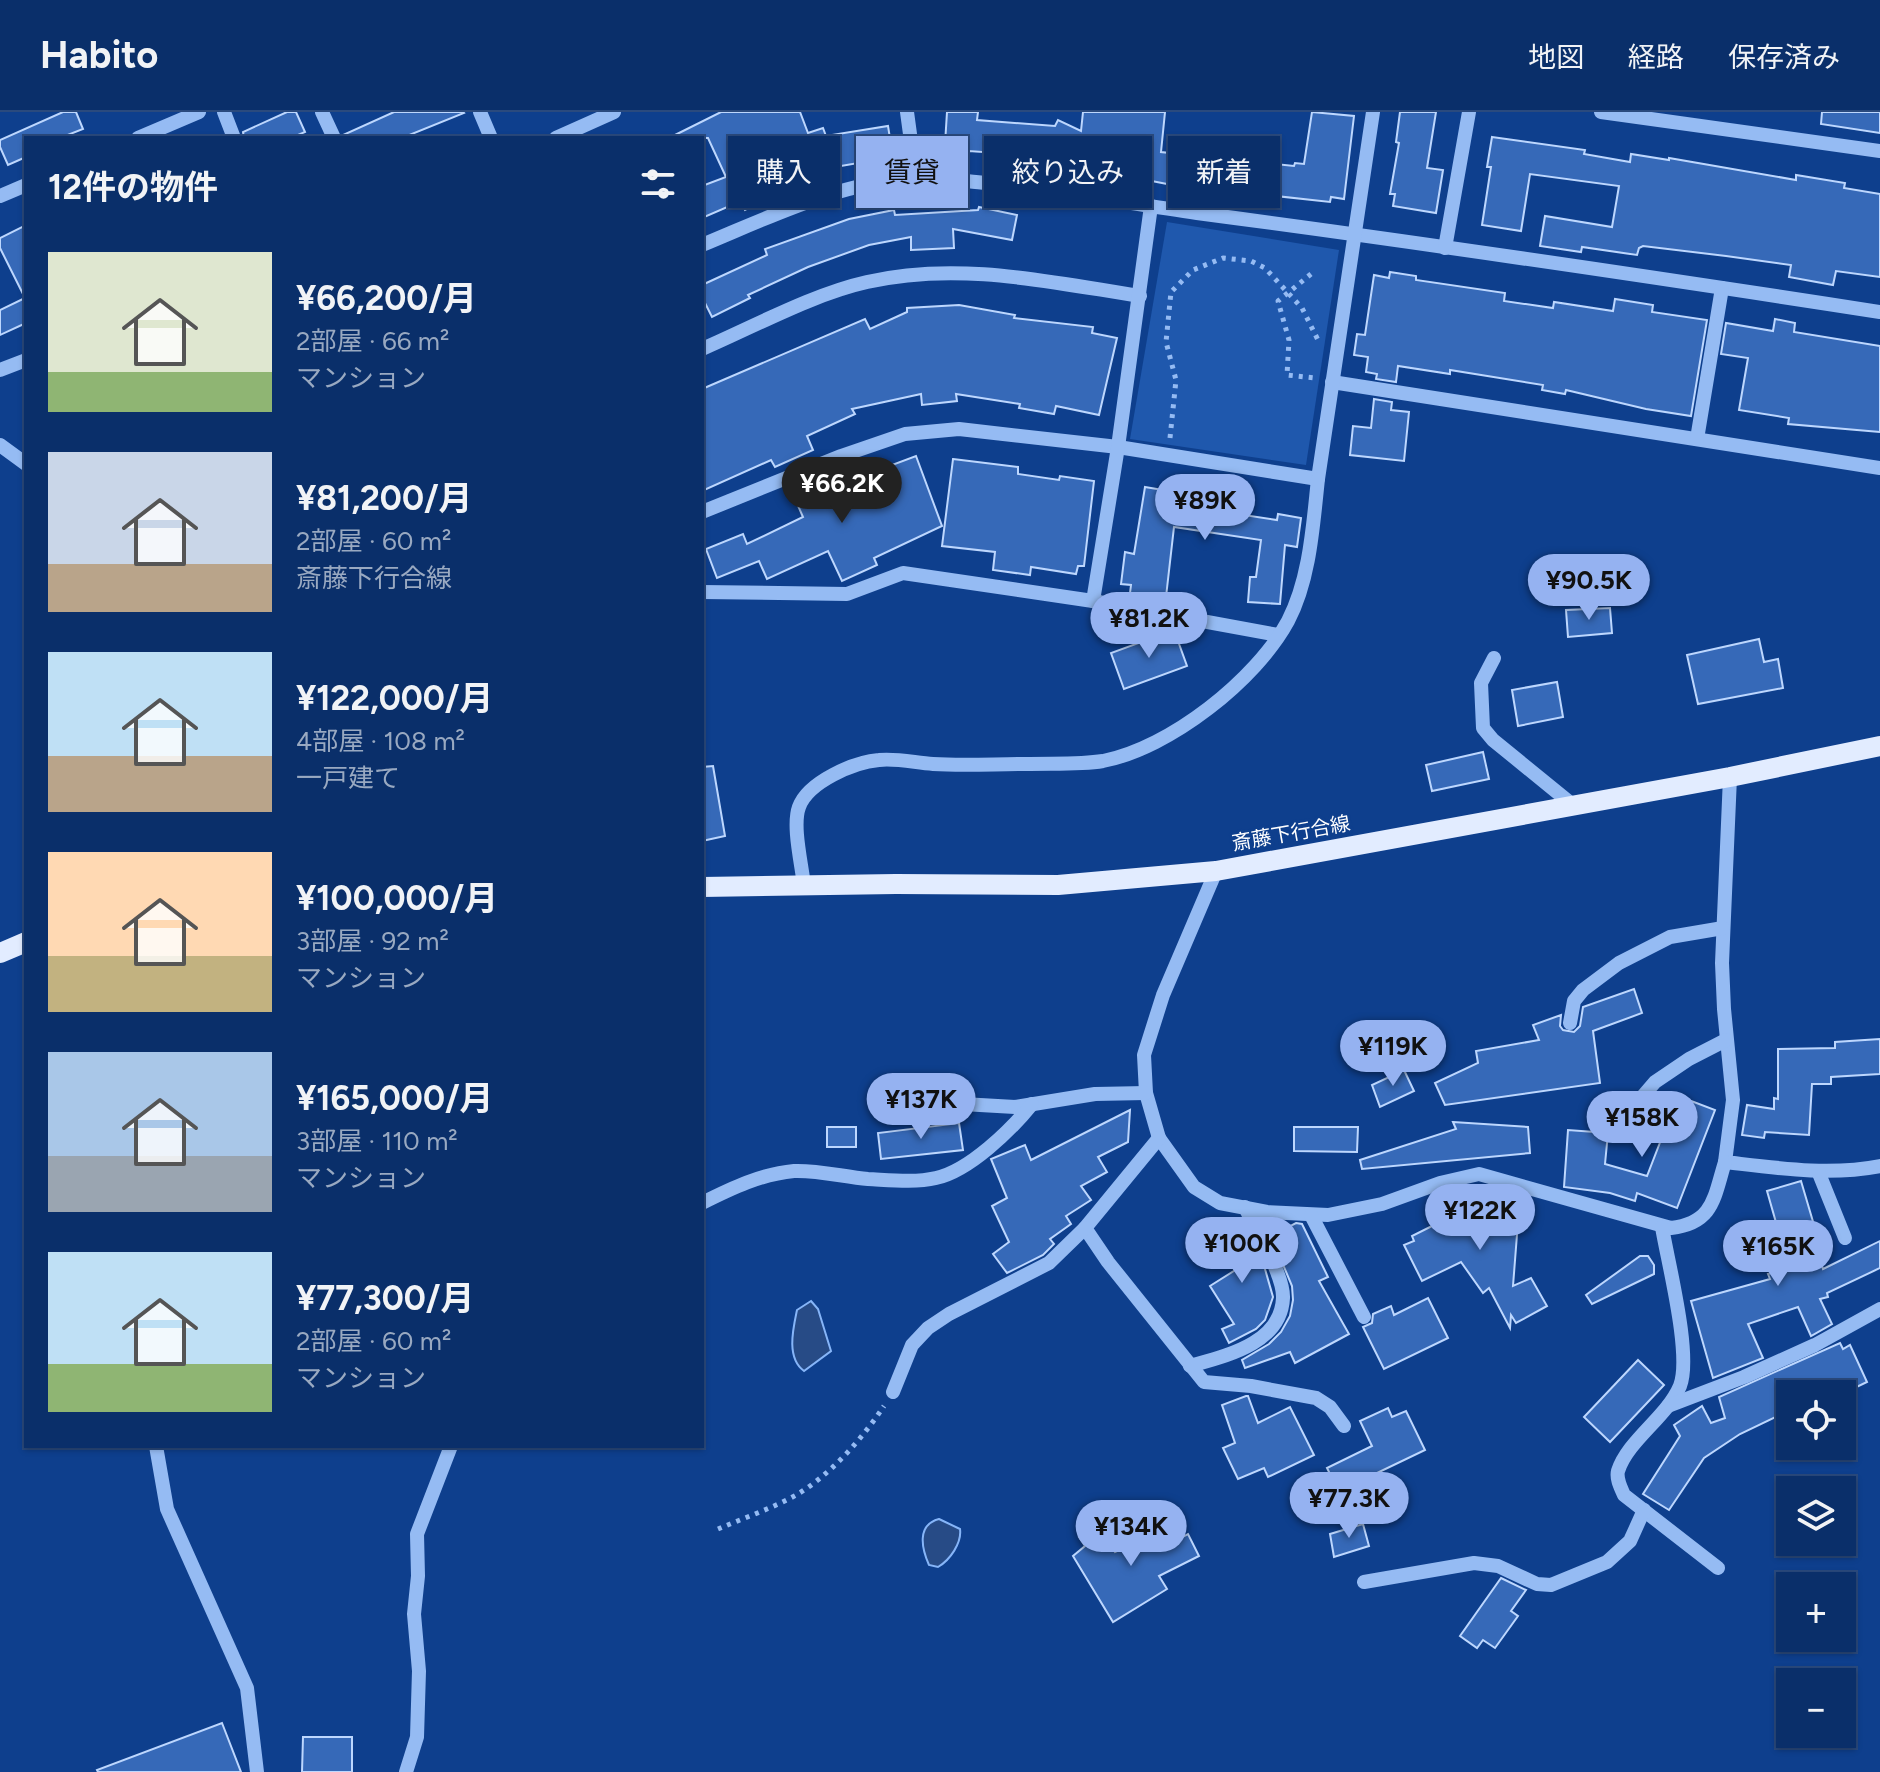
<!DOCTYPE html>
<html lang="ja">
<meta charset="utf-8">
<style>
body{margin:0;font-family:Figtree,"Noto Sans JP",sans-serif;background:#183b72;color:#f1f3f6;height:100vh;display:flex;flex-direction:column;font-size:30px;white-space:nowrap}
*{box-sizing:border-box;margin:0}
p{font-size:26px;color:#99a9c1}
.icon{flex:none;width:44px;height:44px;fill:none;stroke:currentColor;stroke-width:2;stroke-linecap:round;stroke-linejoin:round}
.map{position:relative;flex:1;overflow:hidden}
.panel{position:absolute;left:24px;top:24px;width:680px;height:1312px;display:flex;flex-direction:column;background:#0a2f6a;border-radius:0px;box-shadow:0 2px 6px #0004,0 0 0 2px #2a4a7e}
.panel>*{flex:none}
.banner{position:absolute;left:728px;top:24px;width:760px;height:72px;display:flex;gap:16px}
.buttons{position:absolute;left:1776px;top:1268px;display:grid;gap:16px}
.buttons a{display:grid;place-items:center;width:80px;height:80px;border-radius:0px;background:#0a2f6a;box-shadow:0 2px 6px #0004,0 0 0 2px #2a4a7e;font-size:40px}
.price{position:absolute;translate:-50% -68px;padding:0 18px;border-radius:28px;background:#95b2f1;color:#111;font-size:26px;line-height:52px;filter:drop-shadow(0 2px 4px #0008)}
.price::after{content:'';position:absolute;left:50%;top:48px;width:24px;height:18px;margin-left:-12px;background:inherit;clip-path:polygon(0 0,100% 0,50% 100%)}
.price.current{background:#222;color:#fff}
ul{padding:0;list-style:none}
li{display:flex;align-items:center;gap:24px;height:200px;padding:0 24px}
li span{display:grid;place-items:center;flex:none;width:224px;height:160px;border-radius:0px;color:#555}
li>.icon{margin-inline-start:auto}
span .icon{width:96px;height:96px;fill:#fffc;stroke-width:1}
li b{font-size:34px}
h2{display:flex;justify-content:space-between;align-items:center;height:96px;padding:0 24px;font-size:34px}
.tag{padding:0 28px;border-radius:0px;background:#0a2f6a;box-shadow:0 2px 6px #0004,0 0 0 2px #2a4a7e;font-size:28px;line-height:72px}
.tag.current{background:#95b2f1;color:#111}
header{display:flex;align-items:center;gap:48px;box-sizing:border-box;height:112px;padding:0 40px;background:#0a2f6a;border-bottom:2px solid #2a4a7e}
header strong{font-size:38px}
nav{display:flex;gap:44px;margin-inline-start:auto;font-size:28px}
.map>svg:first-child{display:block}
</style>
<header>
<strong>Habito</strong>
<nav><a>地図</a><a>経路</a><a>保存済み</a></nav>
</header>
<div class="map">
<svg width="1880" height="1660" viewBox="0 0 1880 1660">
<rect width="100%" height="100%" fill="#0e3f8d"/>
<!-- green -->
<path fill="#1f58ad" d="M1167,110L1339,138L1306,353L1130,327Z"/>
<!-- water -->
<g fill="#274b86" stroke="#86b5f8" stroke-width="2">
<path d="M811,1189L818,1197L831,1239L804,1259C786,1246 793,1217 797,1198Z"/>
<path d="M939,1407L960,1417C962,1431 950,1448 938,1455L929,1453C922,1437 916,1413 939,1407Z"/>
</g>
<!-- building -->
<g fill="#3669b8" stroke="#bdd7fe" stroke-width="2">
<path d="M63,0H76L83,17L60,26H26V45L8,53L0,35V28Z"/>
<path d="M287,0H296L305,20L291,26H244L243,20Z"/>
<path d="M394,0H463L464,1L402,26H344L343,23Z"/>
<path d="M721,0H800L808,21L823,16L826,24L888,14L893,45L835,55L838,62L798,76L797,72L745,98L741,89L702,106V74L726,65L708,26H669Z"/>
<path d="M947,0H978L977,8L1055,14L1058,8L1081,19L1083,0H1165L1161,40L1294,54L1295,51L1304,52L1312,0L1354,4L1344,87L1331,85L1330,90L1167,72L1126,64L1128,52L1085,45L1084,52L1064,49L1059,59L1024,43L969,39L968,49L944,48Z"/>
<path d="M1400,0H1436L1427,56L1443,58L1436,101L1393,94L1395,82H1390L1399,31L1396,30Z"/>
<path d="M1822,0H1880V21L1821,12Z"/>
<path d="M1492,25L1585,38L1584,42L1630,50L1631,42L1669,48V46L1796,68V63L1845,71L1844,76L1880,82V165L1836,159L1833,173L1789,165L1791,153L1726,144L1643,134L1639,136L1637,143L1582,135L1581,140L1540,134L1545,104L1612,115L1619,74L1530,62L1521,119L1482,113L1491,55H1487Z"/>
<path d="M979,95L1017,103L1012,128L953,117L954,136L911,138V125L869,133L808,155L748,183L750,186L712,205L702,185V173L767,143L765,137L849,107L894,98L895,103L978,98Z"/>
<path d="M26,113V211L0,223V198L25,186L0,136V126Z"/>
<path d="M1390,160L1416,164V168L1505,181L1504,189L1553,196L1554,190L1613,199L1615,187L1653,193L1652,200L1707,208L1691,304L1646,297L1566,278L1565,282L1542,278L1543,273L1450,258V262L1398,254L1396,270L1376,267L1377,262L1366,260L1368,245L1354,243L1357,222L1365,223L1374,163L1389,166Z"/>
<path d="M959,193L1015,203L1014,206L1093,215L1092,221L1117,226L1099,303L1056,294L1054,302L1019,296L1020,292L956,282L957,289L922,293L921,282L852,297L855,302L807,324L813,338L775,355L771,348L702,379V277L865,207L870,217L907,200V196Z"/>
<path d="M1775,207L1795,211L1794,220L1880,234V320L1788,312L1789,306L1739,298L1748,246L1721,242L1726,211L1773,219Z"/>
<path d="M1374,287L1392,290L1391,298L1409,300L1404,349L1350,343L1353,314L1371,316Z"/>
<path d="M916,344L942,414L874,446L877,453L842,469L828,439L767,467L759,449L717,466L706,437L743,422L747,432L803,405L796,389Z"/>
<path d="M953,347L1018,355V362L1059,368L1060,364L1094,369L1084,454H1078L1076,462L1031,455L1030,463L993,458L995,440L942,434Z"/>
<path d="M1145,375L1181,381L1180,385L1238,394L1237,402L1277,408L1278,402L1301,406L1297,435L1285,433L1280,492L1248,490L1250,465H1256L1261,428L1174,415L1166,485L1130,481L1131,473L1121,472L1125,440L1134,442Z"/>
<path d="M1610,496L1612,521L1568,525L1566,498Z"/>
<path d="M1174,518L1187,554L1124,577L1111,541Z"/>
<path d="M1759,527L1764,550L1778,547L1783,576L1698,592L1687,543Z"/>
<path d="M1557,570L1563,605L1518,614L1512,578Z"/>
<path d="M1483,640L1489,667L1432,679L1426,653Z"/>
<path d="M713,654L725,724L702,729V655Z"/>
<path d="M1634,877L1642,901L1593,919L1600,971L1445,993L1435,971L1478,951L1476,939L1539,928L1533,913L1561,903L1560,914L1563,918L1574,920L1580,914L1583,895Z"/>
<path d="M1880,927V962L1831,965V972H1812L1809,1023L1765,1020L1764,1026L1742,1023L1747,993L1774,997V986L1778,987V937L1835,936V930Z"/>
<path d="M1404,958L1414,979L1380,995L1372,973Z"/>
<path d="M1678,984L1715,998L1677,1096L1637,1081L1635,1089L1610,1081L1564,1075L1568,1018L1608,1021L1605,1052L1647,1064Z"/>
<path d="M1130,998L1128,1030L1098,1045L1107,1060L1081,1074L1091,1088L1066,1104L1071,1112L1050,1127L1054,1132L1043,1143L1007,1161L993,1142L1009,1130L992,1094L1007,1086L991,1047L1025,1033L1031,1048Z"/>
<path d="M1453,1010L1528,1015L1530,1041L1362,1057L1360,1048L1456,1017Z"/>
<path d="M959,1011L963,1038L881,1047L878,1021Z"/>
<rect x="827" y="1015" width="29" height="20"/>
<path d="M1294,1015H1358L1357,1040L1294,1039Z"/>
<path d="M1801,1069L1814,1113L1810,1114L1823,1157L1880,1129V1156L1827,1181L1828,1185L1820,1187L1832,1212L1811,1224L1798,1195L1748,1212L1763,1246L1713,1266L1691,1189L1770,1167L1768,1162L1789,1156L1767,1079Z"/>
<path d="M1473,1079L1520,1084L1513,1174L1531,1166L1547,1194L1516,1211L1511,1203L1510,1216L1489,1176L1483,1181L1461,1150L1422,1169L1404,1133L1414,1129L1412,1124L1472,1094Z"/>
<path d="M1296,1111L1302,1112L1328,1165L1319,1169L1349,1222L1295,1251L1290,1240L1245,1256L1242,1248L1269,1232L1281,1220L1290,1204L1293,1188L1292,1174L1271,1124Z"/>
<path d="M1244,1116L1265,1157L1273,1185L1265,1208L1256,1217L1229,1231L1222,1217L1234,1212L1210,1174L1237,1157L1208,1144L1213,1132Z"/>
<path d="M1640,1144H1648L1654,1153V1162L1592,1192L1586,1183Z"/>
<path d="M1428,1186L1448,1226L1384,1257L1363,1215L1372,1211L1373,1202L1391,1194L1394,1203Z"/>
<path d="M1840,1231L1843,1237L1850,1233L1867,1270L1842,1282H1790V1298L1740,1322L1704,1346L1669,1398L1643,1382L1680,1324L1674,1313L1702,1294L1711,1311L1725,1306L1719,1285Z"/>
<path d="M1638,1248L1664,1273L1610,1330L1584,1305Z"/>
<path d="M1246,1284H1248L1258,1311L1290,1295L1314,1343L1268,1365L1264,1356L1238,1367L1223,1336L1235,1331L1222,1293Z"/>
<path d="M1388,1296L1392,1305L1406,1299L1425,1338L1377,1361L1379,1365L1341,1384L1327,1356L1372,1334L1360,1309Z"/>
<path d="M1363,1412L1369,1434L1334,1445L1330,1422Z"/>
<path d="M1098,1413L1115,1440L1168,1416L1175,1429L1188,1422L1199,1444L1159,1464L1167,1477L1113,1510L1073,1444L1085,1434L1079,1425Z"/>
<path d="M1501,1466L1526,1478L1511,1499L1518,1504L1495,1536L1483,1528L1477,1536L1460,1524Z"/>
<path d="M222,1611L241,1660H98L97,1658Z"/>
<path d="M303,1625H352V1660H302Z"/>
</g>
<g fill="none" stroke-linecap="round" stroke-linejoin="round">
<!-- path -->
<g stroke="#95bbf3" stroke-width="5" stroke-dasharray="4 6" stroke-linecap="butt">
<path d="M1311,162L1278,189L1289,228L1287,263L1315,266"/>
<path d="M1170,326L1176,268L1166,230L1171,180L1193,158L1223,146L1251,149L1265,156L1302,196L1318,228"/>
<path d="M718,1417C744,1406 773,1396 798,1382C832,1361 862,1327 884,1294"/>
</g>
<!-- minor -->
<g stroke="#95bbf3" stroke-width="14">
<path d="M224,0L234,26"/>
<path d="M322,0L334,26"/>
<path d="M480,0L491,26"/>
<path d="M907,0L916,66"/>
<path d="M1601,0L1880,39"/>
<path d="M138,26L199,0"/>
<path d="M556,26L614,0"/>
<path d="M0,84L26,73"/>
<path d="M702,133C770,105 840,70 915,66C938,65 963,69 987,71C1057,78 1127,91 1197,101C1425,131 1653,165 1880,200"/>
<path d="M1445,136L1469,0"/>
<path d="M702,237C753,215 813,182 867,170C958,149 1049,170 1140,184"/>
<path d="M0,258L26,248"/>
<path d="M1332,270L1880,356"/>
<path d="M1697,327L1722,176"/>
<path d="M0,333L26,352"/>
<path d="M702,400L841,344L905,322L959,317L1118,335L1318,367L1373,0"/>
<path d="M702,480L847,482L903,461L1093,489L1118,335L1151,94"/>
<path d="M1093,489L1278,523"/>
<path d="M1494,546L1481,571L1483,616L1493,628L1574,694"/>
<path d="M1730,665L1722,851L1724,897L1733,988L1725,1050C1777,1056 1829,1064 1880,1054"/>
<path d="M1216,759L1163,883L1144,943L1146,981L1159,1026L1194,1075L1220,1091L1267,1100L1328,1103L1382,1092L1440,1071L1479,1062L1671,1116C1714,1111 1714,1085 1725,1050"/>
<path d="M804,774C802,753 792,714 799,695C808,670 854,650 879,648C897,646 916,651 933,652C964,654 994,652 1025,652C1050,651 1079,653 1103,649C1170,636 1256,568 1288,509C1310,467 1313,413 1318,367"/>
<path d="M1570,911L1574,889L1583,878L1619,851L1670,825L1723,816"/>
<path d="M945,991L1015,995L1095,982L1146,981"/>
<path d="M1624,1006L1655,970L1689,947L1726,928"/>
<path d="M1159,1026L1085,1116L1108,1150L1204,1270L1251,1274L1316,1286L1330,1295L1344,1314"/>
<path d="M1818,1059L1845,1126"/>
<path d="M702,1091C732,1076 761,1062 794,1059C818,1058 844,1065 868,1067C889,1068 915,1071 936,1066C969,1059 1011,1018 1032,992"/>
<path d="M1311,1103L1364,1205"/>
<path d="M1662,1115C1668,1151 1692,1243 1680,1274C1667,1305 1628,1328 1618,1359C1616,1367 1621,1376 1624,1383L1718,1456"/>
<path d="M1190,1254C1225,1244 1281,1232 1283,1186C1284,1162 1255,1118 1245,1095"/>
<path d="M893,1280L912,1233L928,1216L949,1202L1049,1151L1085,1116"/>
<path d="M1668,1294L1744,1265L1815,1233L1880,1197"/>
<path d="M156,1334L167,1397L247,1576L257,1660"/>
<path d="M1364,1470L1474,1451L1498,1454L1537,1472L1551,1473L1607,1450L1630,1429L1644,1398"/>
<path d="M406,1660L417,1625L419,1559L414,1502L418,1464L417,1422L451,1334"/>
</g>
<!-- major -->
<g stroke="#e2ecff" stroke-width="20">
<path d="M702,775L896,772L1058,773L1216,759L1730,665L1880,634"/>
<path d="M0,841L26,830"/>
</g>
</g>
<g text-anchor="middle" stroke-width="6" stroke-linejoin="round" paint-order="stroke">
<!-- street labels -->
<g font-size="20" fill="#fff" stroke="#0e3f8d">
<text transform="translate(1291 721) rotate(-10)" y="7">斎藤下行合線</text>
</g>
</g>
</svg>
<div class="buttons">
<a><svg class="icon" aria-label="locate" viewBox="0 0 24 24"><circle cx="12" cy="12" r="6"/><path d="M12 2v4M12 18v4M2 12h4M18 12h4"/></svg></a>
<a><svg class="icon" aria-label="layers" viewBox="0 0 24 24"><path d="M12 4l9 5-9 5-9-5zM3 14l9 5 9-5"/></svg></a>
<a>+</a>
<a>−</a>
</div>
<b class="price current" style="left:842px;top:413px">¥66.2K</b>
<b class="price" style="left:1205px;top:430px">¥89K</b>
<b class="price" style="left:1589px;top:510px">¥90.5K</b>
<b class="price" style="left:1149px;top:548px">¥81.2K</b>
<b class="price" style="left:1393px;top:976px">¥119K</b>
<b class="price" style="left:921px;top:1029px">¥137K</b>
<b class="price" style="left:1642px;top:1047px">¥158K</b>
<b class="price" style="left:1480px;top:1140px">¥122K</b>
<b class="price" style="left:1242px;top:1173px">¥100K</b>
<b class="price" style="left:1778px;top:1176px">¥165K</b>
<b class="price" style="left:1349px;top:1428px">¥77.3K</b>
<b class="price" style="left:1131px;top:1456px">¥134K</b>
<div class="banner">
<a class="tag">購入</a>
<a class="tag current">賃貸</a>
<a class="tag">絞り込み</a>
<a class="tag">新着</a>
</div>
<section class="panel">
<h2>12件の物件<svg class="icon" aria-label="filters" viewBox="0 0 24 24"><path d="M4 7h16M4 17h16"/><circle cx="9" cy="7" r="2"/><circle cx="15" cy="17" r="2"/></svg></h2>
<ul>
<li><span style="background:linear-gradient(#dfe7d0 75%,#8fb573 0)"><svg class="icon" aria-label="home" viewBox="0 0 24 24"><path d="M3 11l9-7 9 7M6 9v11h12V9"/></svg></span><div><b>¥66,200/月</b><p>2部屋 · 66 m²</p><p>マンション</p></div></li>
<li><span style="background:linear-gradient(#c9d6e8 70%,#b9a48a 0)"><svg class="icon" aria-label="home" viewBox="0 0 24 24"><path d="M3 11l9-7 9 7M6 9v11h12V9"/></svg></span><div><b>¥81,200/月</b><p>2部屋 · 60 m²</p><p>斎藤下行合線</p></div></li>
<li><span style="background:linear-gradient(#bfe0f5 65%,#b9a48a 0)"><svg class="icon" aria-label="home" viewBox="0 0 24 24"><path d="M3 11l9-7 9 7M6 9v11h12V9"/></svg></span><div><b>¥122,000/月</b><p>4部屋 · 108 m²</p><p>一戸建て</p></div></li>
<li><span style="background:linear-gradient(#ffd9b3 65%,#c2b280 0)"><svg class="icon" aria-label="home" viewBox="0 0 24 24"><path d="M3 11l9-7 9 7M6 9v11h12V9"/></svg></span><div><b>¥100,000/月</b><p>3部屋 · 92 m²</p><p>マンション</p></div></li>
<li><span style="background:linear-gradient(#a9c7e8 65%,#9aa5b1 0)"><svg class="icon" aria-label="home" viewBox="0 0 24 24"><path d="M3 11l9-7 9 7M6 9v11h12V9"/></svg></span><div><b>¥165,000/月</b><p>3部屋 · 110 m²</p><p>マンション</p></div></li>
<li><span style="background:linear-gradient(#bfe0f5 70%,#8fb573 0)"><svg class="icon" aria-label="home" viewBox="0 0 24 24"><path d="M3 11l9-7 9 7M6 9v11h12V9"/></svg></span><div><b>¥77,300/月</b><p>2部屋 · 60 m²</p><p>マンション</p></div></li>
</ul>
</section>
</div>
